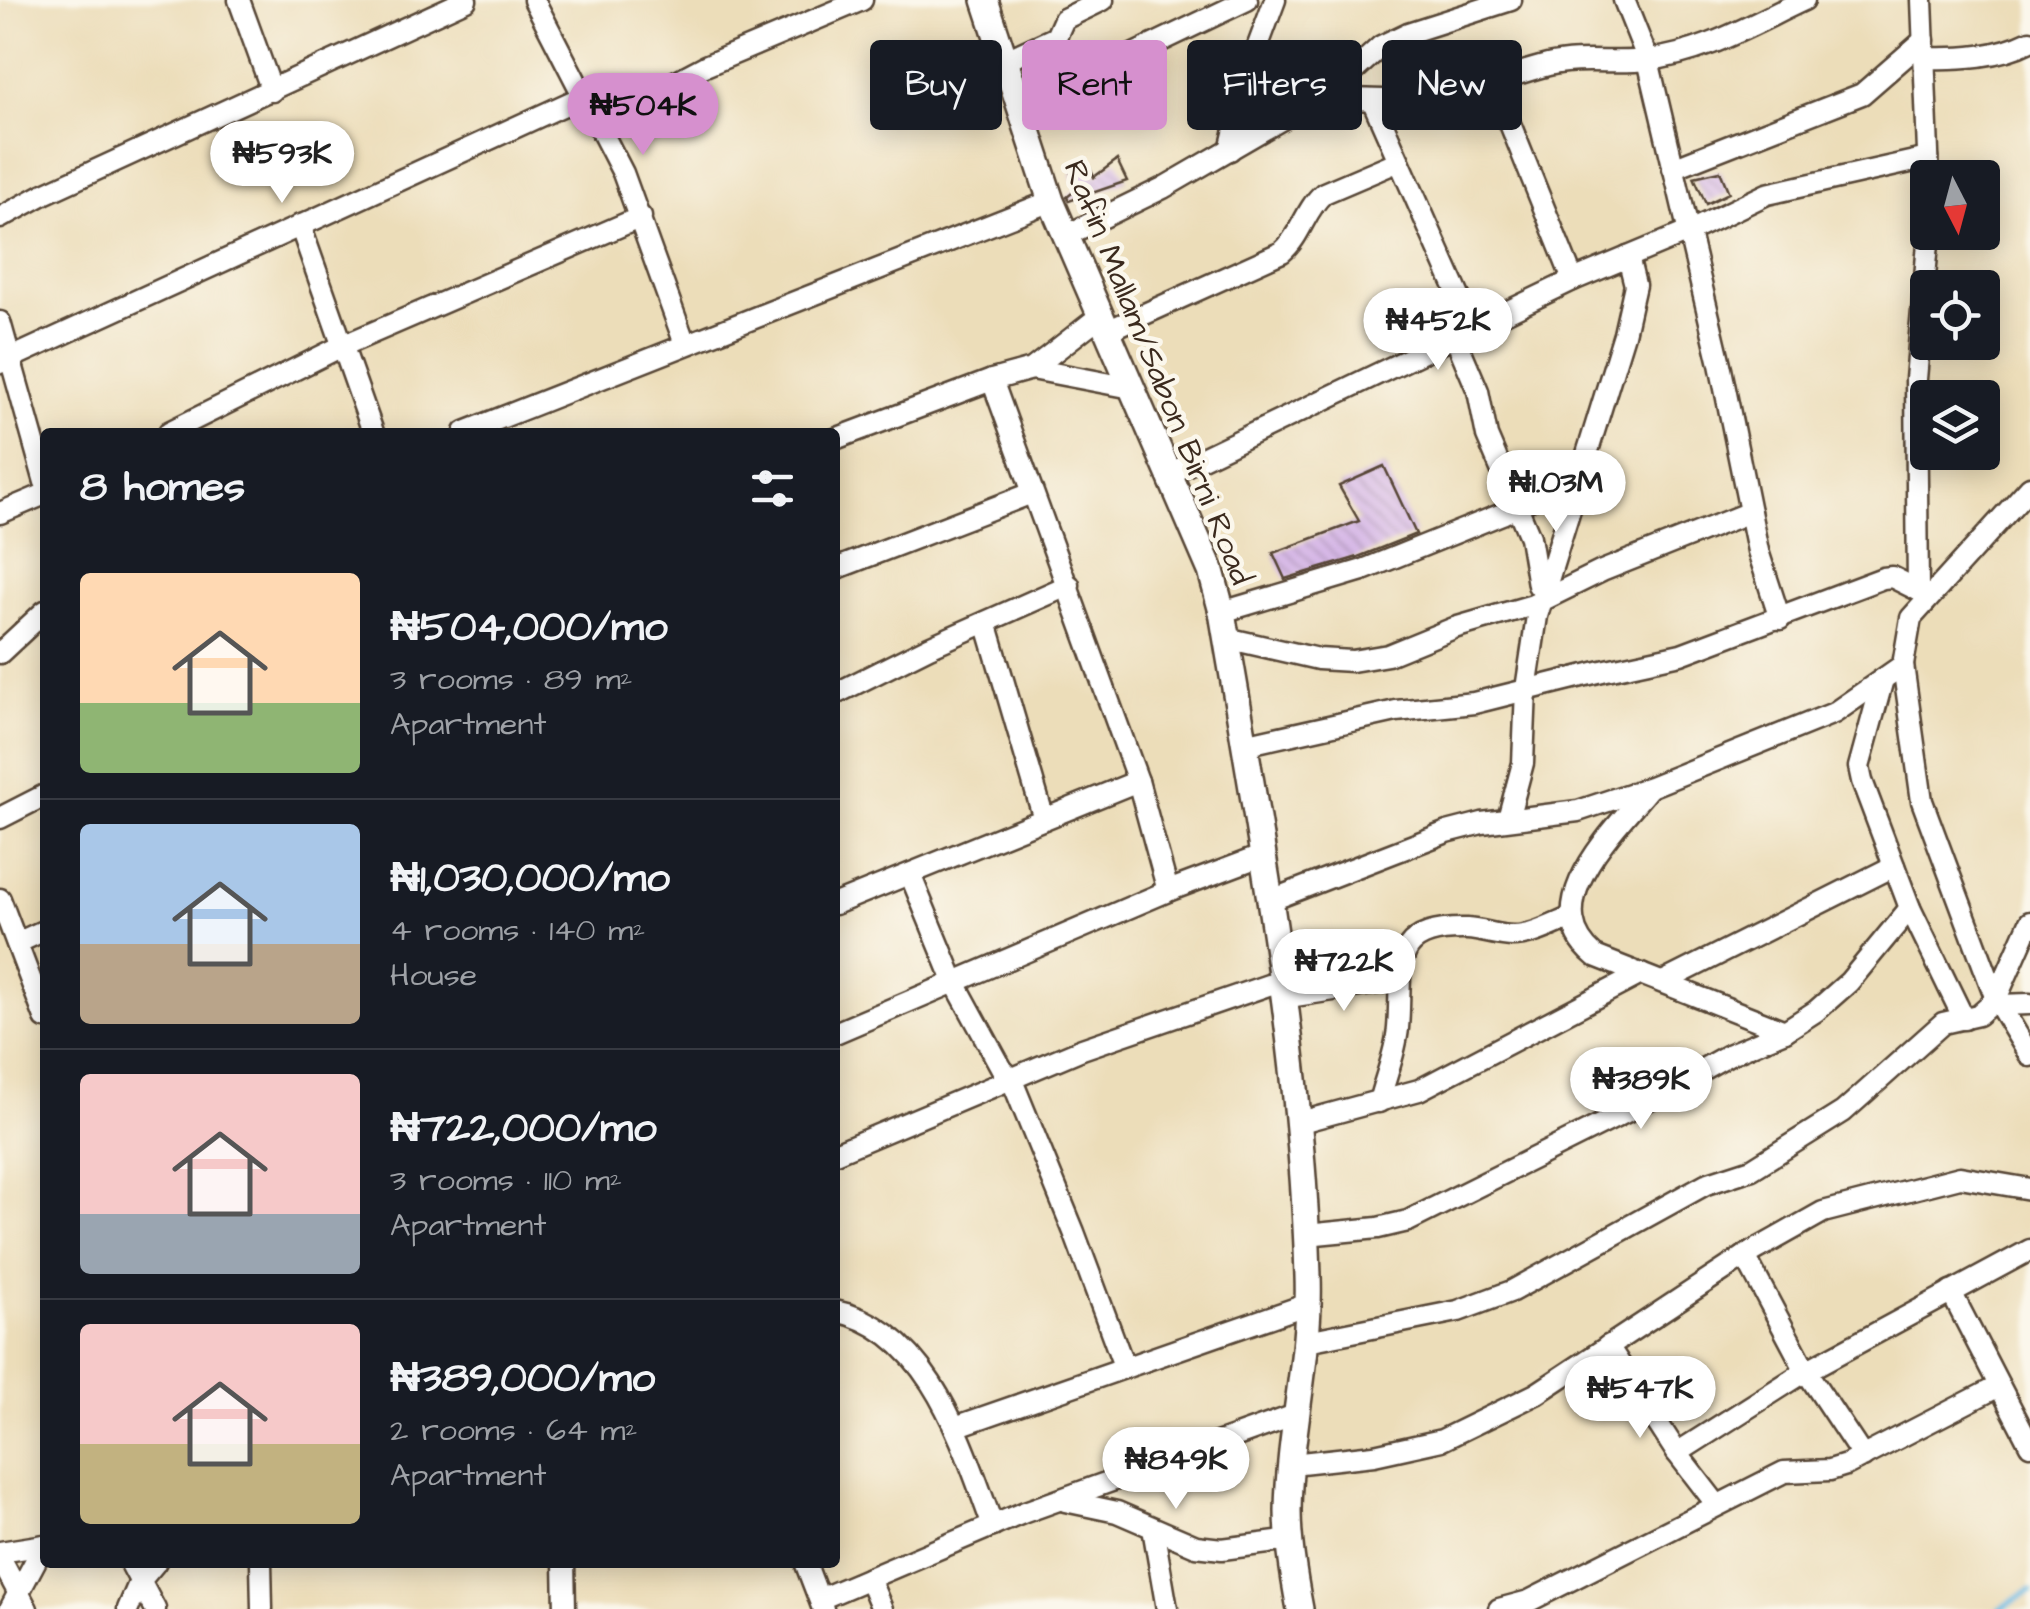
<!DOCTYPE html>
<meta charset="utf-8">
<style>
body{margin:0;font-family:"Architects Daughter",sans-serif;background:#242831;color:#f1f3f6;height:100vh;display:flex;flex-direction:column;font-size:38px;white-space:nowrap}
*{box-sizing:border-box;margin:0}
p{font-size:32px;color:#9ea1a6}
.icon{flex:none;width:55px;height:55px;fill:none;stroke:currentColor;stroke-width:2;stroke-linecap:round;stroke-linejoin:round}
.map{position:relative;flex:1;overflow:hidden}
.side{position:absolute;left:40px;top:428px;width:800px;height:1140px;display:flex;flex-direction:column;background:#171b24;border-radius:10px;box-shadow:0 5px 25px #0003}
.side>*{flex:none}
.guide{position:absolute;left:870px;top:40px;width:950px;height:90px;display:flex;gap:20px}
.needle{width:65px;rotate:174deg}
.fabs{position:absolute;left:1910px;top:160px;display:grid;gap:20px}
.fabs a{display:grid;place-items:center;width:90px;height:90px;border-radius:10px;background:#171b24;box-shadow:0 5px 25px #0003;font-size:50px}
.price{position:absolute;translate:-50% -85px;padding:0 22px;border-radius:35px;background:#fff;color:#222;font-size:32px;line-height:65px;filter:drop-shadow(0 2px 5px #0008)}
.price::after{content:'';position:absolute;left:50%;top:60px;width:30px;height:22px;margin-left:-15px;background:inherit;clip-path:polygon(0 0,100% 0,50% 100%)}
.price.on{background:#d690ce;color:#111}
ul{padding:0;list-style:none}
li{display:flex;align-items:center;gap:30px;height:250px;padding:0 40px}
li+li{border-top:2px solid #363941}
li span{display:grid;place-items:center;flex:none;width:280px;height:200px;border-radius:10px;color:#555}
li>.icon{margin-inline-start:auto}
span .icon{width:120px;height:120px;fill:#fffc;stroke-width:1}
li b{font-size:42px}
h2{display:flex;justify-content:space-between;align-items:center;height:120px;padding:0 40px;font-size:42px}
.pill{padding:0 35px;border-radius:10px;background:#171b24;box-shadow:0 5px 25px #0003;font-size:35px;line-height:90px}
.pill.on{background:#d690ce;color:#111}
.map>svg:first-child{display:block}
</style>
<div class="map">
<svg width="2030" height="1609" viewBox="0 0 2030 1609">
<defs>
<pattern id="building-back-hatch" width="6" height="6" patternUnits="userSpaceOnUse" patternTransform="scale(2.5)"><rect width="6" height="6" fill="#d2b0e6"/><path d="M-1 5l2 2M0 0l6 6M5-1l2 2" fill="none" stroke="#ac8fba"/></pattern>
</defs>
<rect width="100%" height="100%" fill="#fbf7ec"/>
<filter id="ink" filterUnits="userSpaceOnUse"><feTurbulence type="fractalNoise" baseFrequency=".01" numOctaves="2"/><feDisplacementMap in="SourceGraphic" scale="20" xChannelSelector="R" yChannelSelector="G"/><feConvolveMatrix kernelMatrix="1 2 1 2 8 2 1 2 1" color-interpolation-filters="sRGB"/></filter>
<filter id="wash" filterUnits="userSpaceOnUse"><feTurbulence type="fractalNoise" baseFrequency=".0048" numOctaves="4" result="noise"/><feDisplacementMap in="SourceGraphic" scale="40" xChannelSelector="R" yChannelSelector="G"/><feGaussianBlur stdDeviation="2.25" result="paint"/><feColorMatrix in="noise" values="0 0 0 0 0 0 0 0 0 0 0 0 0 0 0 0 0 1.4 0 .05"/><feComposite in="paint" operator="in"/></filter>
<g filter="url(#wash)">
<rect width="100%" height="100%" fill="#ecddb9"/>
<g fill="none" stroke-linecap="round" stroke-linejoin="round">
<!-- stream -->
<path stroke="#69bae4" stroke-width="6" d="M2000,1609L2030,1591"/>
</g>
<g id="blocks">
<!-- building -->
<g fill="url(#building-back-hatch)">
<path d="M1117,160L1127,181L1069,201L1067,197L1077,189L1071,173L1088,164L1094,177Z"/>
<path d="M1720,171L1729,193L1706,204L1694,177Z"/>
<path d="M1384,466L1416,534L1358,557L1285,579L1273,553L1359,521L1339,486Z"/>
</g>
</g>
</g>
<g filter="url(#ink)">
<use href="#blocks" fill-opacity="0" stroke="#564535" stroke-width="2.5"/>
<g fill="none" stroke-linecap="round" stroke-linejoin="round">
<defs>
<g id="minor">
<path d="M239,0L272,91"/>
<path d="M534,0L623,173L685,344"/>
<path d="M1624,0L1648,60L1720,364L1758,551L1780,619"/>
<path d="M1922,0L1929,178"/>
<path d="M1926,58C1961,59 1998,57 2030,41"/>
<path d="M1004,61L1056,37L1064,19L1103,0"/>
<path d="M1494,84L1573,280"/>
<path d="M1322,100L1381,46L1408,33L1511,0"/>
<path d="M1373,102L1473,328"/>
<path d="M1021,108L1247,0"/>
<path d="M597,123L705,66L862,0"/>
<path d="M1230,150L1250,67L1275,0"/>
<path d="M1673,168L1862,94L1924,40"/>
<path d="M0,218L44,194L466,0"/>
<path d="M300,225L373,432"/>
<path d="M1065,236L1163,188L1308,104C1343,94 1390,104 1430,98C1471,92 1508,75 1548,65C1581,57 1614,64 1647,60C1706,53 1752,24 1804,0"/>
<path d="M0,322L45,482"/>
<path d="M1107,331L1282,252C1301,236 1305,209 1324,193L1399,161"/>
<path d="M1455,337L1478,391L1487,436L1530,537L1538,585L1546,595"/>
<path d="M0,363L584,96"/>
<path d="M1032,369L1132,388"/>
<path d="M992,380L1138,781L1168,891"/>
<path d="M169,432L342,346L641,217"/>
<path d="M465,432L1051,201"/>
<path d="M835,439L992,380L1032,369L1100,316"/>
<path d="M1169,474L1573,280L1688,232L1767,194L1928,158"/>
<path d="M2030,487L1911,618L1903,665L1922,801L1996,999L2030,1056"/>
<path d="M0,513L45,494"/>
<path d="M835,569L1032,493"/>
<path d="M1918,590L1916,379L1929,232"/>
<path d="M1222,612L1363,570L1502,514L1578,476"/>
<path d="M986,622L1044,819"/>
<path d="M1226,638L1318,659L1352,661L1388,655L1454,628L1533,605L1602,571L1750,512"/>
<path d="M0,653L45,611"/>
<path d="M1883,679L1859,767L1862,781L1910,908L1964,1019"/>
<path d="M835,694L929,647L1069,585"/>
<path d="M1244,745L1396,711L1474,703L1602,671L1681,654L1883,578L1892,577L1930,596"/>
<path d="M1648,789C1614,831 1534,905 1595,956L1785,1031"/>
<path d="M0,818L45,795"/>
<path d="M1508,819L1523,763L1526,689L1537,616L1624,334L1635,285L1628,257"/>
<path d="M910,874L954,981L1002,1069L1011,1078L1074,1232L1124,1366"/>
<path d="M0,899L45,1018"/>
<path d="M1269,901L1447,832L1482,823L1578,811L1650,787L1834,713L1903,665"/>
<path d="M835,904L1138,781"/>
<path d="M17,943L45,930"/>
<path d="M1663,982L1894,866"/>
<path d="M1282,998L1398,980"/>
<path d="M1999,1005L2030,1004"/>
<path d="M835,1033L1168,891L1261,856"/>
<path d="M1379,1102C1385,1078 1396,1052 1398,1028C1403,970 1386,927 1467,929C1483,930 1498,936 1513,936C1533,936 1554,924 1572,917"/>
<path d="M1297,1123L1419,1090L1641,974"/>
<path d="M835,1153L1082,1049L1280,981"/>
<path d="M1306,1235L1378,1228L1408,1221L1628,1111L1730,1054L1785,1031L1816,1011L1849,982L1910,908"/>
<path d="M1745,1256L1806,1371L1863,1457"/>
<path d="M1951,1292L2030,1445"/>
<path d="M835,1311C931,1330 963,1447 993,1526"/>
<path d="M1307,1341L1458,1311L1512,1291L1706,1184L1752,1169L1843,1112L1943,1023L1978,1015L1996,999L2030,922"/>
<path d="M1608,1346L1677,1453L1717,1505"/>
<path d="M955,1427L1308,1304"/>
<path d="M1677,1453L1806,1371L2030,1250"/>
<path d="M1292,1464L1374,1455L1442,1440L1536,1394L1745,1256L1823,1212L1960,1177L2030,1189"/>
<path d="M1065,1501L1117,1512L1196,1546L1222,1549L1291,1540"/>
<path d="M1153,1528L1167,1609"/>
<path d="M0,1552L45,1545"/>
<path d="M0,1558L27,1609"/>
<path d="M130,1562L155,1609"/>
<path d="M261,1562L262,1609"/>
<path d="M564,1562L565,1609"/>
<path d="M805,1562L823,1609"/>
<path d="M869,1578L882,1609"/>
<path d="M820,1599L1025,1512L1298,1414"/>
<path d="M10,1609L44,1545"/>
<path d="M128,1609L140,1581L156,1562"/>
<path d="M1499,1609L1529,1601L1784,1472L1830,1470L1846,1465L1999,1386"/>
</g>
<path id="tertiary" d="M985,0L1051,201L1211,571L1222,612C1259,831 1302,1054 1308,1276C1311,1355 1289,1432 1288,1511C1288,1543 1294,1578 1300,1609"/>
</defs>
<!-- minor casing -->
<use href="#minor" stroke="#564535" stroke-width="25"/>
<!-- tertiary casing -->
<use href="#tertiary" stroke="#564535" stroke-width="30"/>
<!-- minor -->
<use href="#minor" stroke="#fff" stroke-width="20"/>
<!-- tertiary -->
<use href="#tertiary" stroke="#fff" stroke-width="25"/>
</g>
</g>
<g text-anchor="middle" stroke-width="9" stroke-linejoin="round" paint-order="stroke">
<!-- street labels -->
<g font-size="32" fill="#3b2a1e" stroke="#fbf7ec">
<text transform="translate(1159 372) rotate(68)" y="11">Rafin Mallam/Sabon Birni Road</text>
</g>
</g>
</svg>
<div class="fabs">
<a><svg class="needle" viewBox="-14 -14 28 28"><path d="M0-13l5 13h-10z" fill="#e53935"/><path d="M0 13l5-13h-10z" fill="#9ea1a6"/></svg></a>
<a><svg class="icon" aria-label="locate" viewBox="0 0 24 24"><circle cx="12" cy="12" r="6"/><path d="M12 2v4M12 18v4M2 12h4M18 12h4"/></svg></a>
<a><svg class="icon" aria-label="layers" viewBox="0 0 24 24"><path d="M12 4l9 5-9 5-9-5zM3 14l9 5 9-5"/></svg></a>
</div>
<b class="price on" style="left:643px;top:158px">₦504K</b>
<b class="price" style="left:282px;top:206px">₦593K</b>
<b class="price" style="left:1438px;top:373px">₦452K</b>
<b class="price" style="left:1556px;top:535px">₦1.03M</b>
<b class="price" style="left:1344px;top:1014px">₦722K</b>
<b class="price" style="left:1641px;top:1132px">₦389K</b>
<b class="price" style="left:1640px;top:1441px">₦547K</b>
<b class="price" style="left:1176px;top:1512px">₦849K</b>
<div class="guide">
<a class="pill">Buy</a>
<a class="pill on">Rent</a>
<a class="pill">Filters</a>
<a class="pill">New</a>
</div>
<section class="side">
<h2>8 homes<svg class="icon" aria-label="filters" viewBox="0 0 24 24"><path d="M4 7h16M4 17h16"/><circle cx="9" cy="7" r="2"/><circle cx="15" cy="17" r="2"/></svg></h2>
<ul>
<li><span style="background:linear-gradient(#ffd9b3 65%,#8fb573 0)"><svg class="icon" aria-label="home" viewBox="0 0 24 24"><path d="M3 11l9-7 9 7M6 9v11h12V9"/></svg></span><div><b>₦504,000/mo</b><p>3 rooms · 89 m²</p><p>Apartment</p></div></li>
<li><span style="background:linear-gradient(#a9c7e8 60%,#b9a48a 0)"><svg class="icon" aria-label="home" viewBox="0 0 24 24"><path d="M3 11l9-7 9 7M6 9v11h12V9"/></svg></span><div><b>₦1,030,000/mo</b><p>4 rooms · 140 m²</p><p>House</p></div></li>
<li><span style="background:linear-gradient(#f6c9c9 70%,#9aa5b1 0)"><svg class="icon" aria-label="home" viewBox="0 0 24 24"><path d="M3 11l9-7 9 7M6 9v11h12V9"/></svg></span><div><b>₦722,000/mo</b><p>3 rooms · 110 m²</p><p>Apartment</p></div></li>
<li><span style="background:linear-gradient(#f6c9c9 60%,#c2b280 0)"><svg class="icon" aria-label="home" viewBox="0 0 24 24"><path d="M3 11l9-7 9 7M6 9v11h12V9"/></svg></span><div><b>₦389,000/mo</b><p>2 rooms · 64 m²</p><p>Apartment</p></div></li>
</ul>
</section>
</div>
